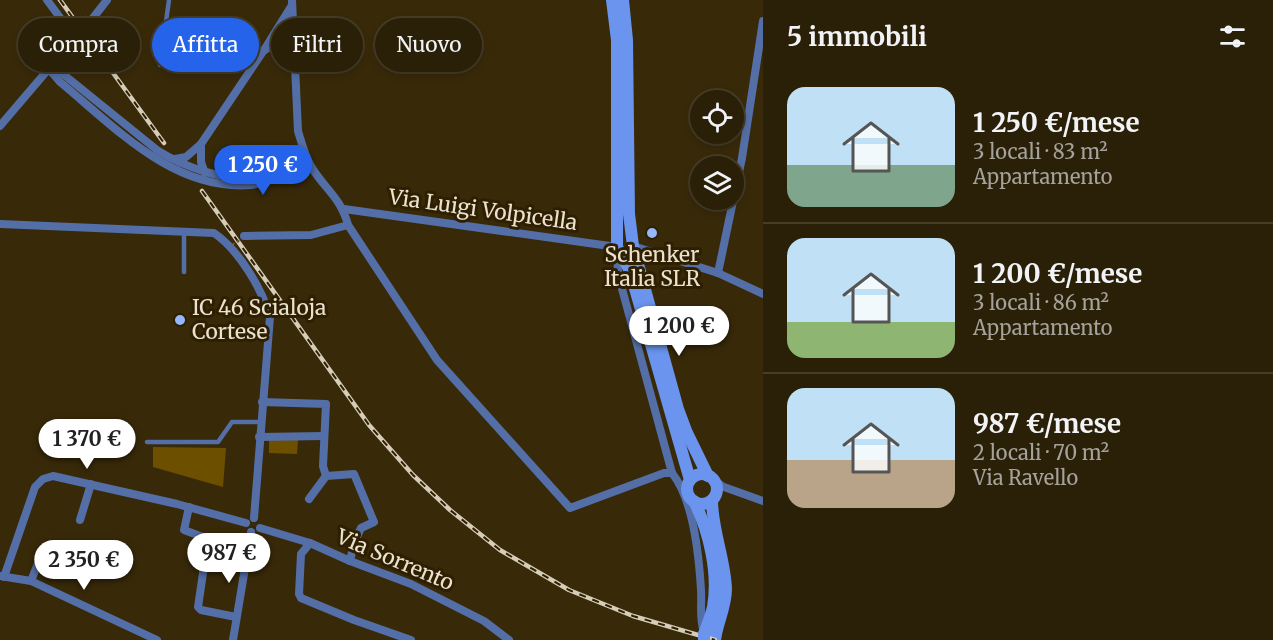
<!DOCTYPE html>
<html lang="it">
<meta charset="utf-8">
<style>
body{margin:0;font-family:Merriweather,serif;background:#362c15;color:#f1f3f6;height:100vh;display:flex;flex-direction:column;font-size:22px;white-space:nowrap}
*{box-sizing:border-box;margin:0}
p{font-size:20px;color:#a5a29b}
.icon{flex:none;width:33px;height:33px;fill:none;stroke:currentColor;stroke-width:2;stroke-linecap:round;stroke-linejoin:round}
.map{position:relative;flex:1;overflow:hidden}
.sheet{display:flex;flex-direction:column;background:#2a1f07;width:510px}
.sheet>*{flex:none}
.hud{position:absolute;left:18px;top:18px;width:570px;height:54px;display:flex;gap:12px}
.fabs{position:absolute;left:690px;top:90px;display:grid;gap:12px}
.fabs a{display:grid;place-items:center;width:54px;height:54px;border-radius:50%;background:#2a1f07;box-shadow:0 3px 9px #0003,0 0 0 2px #463d28;font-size:30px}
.price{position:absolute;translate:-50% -51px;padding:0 14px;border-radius:21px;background:#fff;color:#222;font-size:20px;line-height:39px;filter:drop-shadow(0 2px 3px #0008)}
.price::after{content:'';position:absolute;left:50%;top:36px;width:18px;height:14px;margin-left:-9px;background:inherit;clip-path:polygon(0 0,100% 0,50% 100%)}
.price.selected{background:#2563eb;color:#fff}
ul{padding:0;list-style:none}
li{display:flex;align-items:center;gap:18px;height:150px;padding:0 24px}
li+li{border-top:2px solid #463d28}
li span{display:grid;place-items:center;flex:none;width:168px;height:120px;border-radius:18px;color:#555}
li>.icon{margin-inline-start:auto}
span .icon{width:72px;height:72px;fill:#fffc;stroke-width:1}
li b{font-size:26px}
h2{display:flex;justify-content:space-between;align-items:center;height:72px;padding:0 24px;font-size:26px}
.chip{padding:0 21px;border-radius:27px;background:#2a1f07;box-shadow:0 3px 9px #0003,0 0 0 2px #463d28;font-size:21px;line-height:54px}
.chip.selected{background:#2563eb;color:#fff}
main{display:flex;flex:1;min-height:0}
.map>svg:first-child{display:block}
</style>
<main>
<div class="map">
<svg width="763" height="640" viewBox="0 0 763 640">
<rect width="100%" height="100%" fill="#382909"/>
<!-- green -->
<g fill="#6d4f00">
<path d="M269,440H298L297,454L269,453Z"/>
<path d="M153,447L226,448L223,487L153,467Z"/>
</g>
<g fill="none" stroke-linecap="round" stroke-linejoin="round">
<!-- service -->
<g stroke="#546fa7" stroke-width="4.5">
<path d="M160,65L169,0"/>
<path d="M184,272V233"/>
<path d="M147,442H218L232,422H260"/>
</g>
<!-- minor -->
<g stroke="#546fa7" stroke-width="8">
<path d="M292,0L298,131C302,144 305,157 312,168C325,189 341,198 348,225L437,360L570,508L664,473H672"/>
<path d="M93,18L107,0"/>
<path d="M265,50L271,46L283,44L295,53"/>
<path d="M49,69L60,82C115,127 173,191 250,185C263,184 272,179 284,173C293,170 302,169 311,167"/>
<path d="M51,70L63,74L157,150C180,165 232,186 260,174C278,166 280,150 303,148"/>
<path d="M0,126L75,38L47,0"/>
<path d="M201,144V162L205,173"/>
<path d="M175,159L186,157L201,144L264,50L292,5"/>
<path d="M286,172L303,148"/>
<path d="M344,209L617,247L618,274L672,473C694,500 699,556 701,590C702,605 699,619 704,632"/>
<path d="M0,224L214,233C239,250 262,289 270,317L254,518"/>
<path d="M244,236L311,235L348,225"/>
<path d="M633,246L718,273L763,294"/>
<path d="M718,273L742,158L763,21"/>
<path d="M262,402L326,404L323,466L326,476"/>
<path d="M259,437L324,436"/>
<path d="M713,480L724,487L763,501"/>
<path d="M309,499L326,476L354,474L374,522L361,528L354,543L350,561"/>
<path d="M189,507L184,530L208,539L198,607L201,610L236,617"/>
<path d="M80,520L91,484"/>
<path d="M260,528L310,543L350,561L411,584L484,621L509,640"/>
<path d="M310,543L301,554L299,594L301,598L354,620L411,640"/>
<path d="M0,576L31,581L157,640"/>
<path d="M4,577L35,487L43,479L53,476L177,504L246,523"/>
<path d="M31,581L43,551"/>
<path d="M233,640L251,532"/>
</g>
<!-- secondary -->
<g stroke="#6a94ed" stroke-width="12">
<path d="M612,0L617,40V247L630,271L690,480"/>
<path d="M623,0L627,40L629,214L633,246L678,409L687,433L708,476"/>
<circle cx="702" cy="489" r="15"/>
<path d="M712,500C712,530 725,559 726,589C726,607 717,623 715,640"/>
<path d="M694,501C709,531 719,573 713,607C711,616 707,625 704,634"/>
</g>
<defs>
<g id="rail">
<path d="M60,0L164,143"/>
<path d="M202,191L369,425L413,475L450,510L500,550L569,590L633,616L715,640"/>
</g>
</defs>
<!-- rail casing -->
<use href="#rail" stroke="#d6cdb9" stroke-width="4.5"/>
<!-- rail -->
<use href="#rail" stroke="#2e1f00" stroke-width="2" stroke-dasharray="7" stroke-linecap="butt"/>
<!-- path-bridge -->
<g stroke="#776b50" stroke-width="1.5" stroke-dasharray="3 3" stroke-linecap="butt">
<path d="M74,25L86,16"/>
<path d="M232,245L241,239"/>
</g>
<!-- secondary-bridge -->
<path stroke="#6a94ed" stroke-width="12" d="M704,640V634"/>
</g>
<!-- markers -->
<g fill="#94b7fd" stroke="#2e1f00" stroke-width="2">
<circle cx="652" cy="233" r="6"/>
<circle cx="180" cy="320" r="6"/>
</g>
<g text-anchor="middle" stroke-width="6" stroke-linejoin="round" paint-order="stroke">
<!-- street labels -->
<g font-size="21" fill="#eae1cf" stroke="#2e1f00">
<text transform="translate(483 210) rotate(8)" y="7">Via Luigi Volpicella</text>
<text transform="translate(395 560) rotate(23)" y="7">Via Sorrento</text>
</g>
<!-- poi labels -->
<g font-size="21" fill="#eae1cf" stroke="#2e1f00">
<text x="652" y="262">Schenker<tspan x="652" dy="24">Italia SLR</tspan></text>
<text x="192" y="315" text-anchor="start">IC 46 Scialoja<tspan x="192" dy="24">Cortese</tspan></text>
</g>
</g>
</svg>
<div class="fabs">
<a><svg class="icon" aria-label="locate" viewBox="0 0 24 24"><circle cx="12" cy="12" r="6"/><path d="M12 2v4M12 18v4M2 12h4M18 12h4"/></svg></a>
<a><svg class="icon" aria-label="layers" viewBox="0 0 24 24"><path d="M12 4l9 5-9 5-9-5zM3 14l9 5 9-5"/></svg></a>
</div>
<b class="price selected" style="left:263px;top:196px">1 250 €</b>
<b class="price" style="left:679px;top:357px">1 200 €</b>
<b class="price" style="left:87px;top:470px">1 370 €</b>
<b class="price" style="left:229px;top:584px">987 €</b>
<b class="price" style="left:84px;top:591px">2 350 €</b>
<div class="hud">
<a class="chip">Compra</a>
<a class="chip selected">Affitta</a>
<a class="chip">Filtri</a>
<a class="chip">Nuovo</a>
</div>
</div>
<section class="sheet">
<h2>5 immobili<svg class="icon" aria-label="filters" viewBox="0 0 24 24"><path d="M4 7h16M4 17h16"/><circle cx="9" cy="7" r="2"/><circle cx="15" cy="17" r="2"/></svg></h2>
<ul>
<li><span style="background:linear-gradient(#bfe0f5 65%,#7fa58c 0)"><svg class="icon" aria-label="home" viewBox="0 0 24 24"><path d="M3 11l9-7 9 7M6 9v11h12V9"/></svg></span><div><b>1 250 €/mese</b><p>3 locali · 83 m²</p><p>Appartamento</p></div></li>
<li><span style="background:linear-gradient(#bfe0f5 70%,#8fb573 0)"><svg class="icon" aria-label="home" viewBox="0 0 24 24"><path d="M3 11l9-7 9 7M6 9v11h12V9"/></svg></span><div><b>1 200 €/mese</b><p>3 locali · 86 m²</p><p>Appartamento</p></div></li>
<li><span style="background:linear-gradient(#bfe0f5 60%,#b9a48a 0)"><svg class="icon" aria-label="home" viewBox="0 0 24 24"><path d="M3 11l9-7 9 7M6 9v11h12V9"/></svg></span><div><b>987 €/mese</b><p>2 locali · 70 m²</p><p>Via Ravello</p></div></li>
</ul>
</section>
</main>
